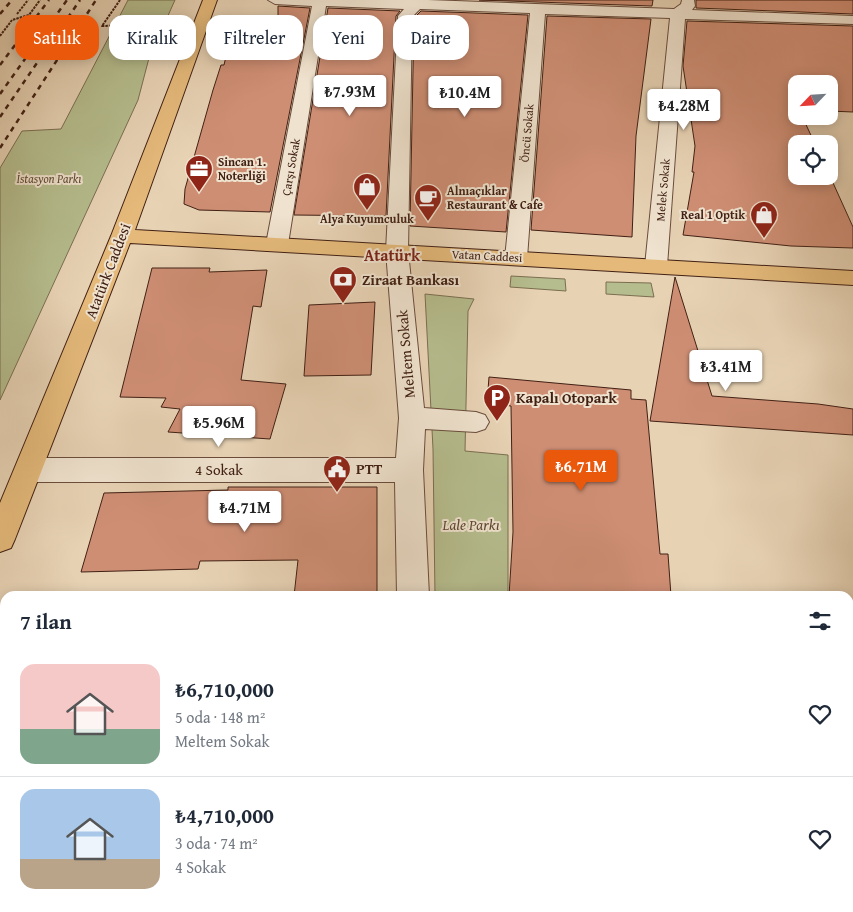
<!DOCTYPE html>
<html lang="tr">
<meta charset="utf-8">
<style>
body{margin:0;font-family:"Gentium Book Plus",serif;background:#f2f2f3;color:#1f2937;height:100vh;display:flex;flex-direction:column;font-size:19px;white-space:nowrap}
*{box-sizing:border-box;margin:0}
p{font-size:16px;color:#747a83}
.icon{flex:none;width:28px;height:28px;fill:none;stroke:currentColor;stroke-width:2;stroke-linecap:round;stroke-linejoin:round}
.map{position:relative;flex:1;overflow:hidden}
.panel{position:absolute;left:0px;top:591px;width:854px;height:321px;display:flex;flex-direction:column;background:#fff;border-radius:15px 15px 0 0;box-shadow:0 2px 12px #0003}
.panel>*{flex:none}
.hud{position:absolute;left:15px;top:15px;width:500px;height:45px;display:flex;gap:10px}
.needle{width:32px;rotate:245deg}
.controls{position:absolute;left:788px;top:75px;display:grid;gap:10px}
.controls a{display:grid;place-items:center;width:50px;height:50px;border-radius:10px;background:#fff;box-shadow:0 2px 12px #0003;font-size:25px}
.price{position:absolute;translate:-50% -42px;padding:0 11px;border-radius:5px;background:#fff;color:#222;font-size:16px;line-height:32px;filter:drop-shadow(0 1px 2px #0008)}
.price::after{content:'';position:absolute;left:50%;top:30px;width:15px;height:11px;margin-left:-8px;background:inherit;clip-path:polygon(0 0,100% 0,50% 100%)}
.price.current{background:#ea580c;color:#fff}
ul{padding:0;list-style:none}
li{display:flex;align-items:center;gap:15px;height:125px;padding:0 20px}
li+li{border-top:1px solid #e0e1e3}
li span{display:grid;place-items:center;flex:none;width:140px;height:100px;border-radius:15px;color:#555}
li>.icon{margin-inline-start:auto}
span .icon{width:60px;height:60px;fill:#fffc;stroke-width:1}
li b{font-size:21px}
h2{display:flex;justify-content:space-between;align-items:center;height:60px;padding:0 20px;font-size:21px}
.chip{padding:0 18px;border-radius:15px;background:#fff;box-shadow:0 2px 12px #0003;font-size:18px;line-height:45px}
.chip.current{background:#ea580c;color:#fff}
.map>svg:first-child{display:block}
</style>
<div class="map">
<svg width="853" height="912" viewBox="0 0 853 912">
<rect width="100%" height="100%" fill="#e7d2b4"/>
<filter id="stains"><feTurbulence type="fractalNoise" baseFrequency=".004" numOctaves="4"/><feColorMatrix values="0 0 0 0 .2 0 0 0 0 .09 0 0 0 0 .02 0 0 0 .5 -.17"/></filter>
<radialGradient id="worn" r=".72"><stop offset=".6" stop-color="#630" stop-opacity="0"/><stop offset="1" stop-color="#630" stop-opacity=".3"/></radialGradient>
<!-- green -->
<g fill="#b5bc8d" stroke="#7b6e50">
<path d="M128,0H175L149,58L138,100L0,400V168L22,131L61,129Z"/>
<path d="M511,276L565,279L566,291L510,287Z"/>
<path d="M606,282L651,283L654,297L606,294Z"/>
<path d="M425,294L474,299L468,311L465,451L508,455V596H435L433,449Z"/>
<path d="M849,878L853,883V912H446V908H849Z"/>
</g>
<!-- building -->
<g fill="#ce8e74" stroke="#412014">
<path d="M479,0H653L652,6Z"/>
<path d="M696,0H853V14L696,8Z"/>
<path d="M278,6L310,8L270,212L199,210L184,204L185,189L213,90L221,65H224L235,18L278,19Z"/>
<path d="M328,8L400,11L396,16L386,216L294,215Z"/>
<path d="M421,11L528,15L506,232L410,226L414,18Z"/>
<path d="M547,16L651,19L636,136L632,237L531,230Z"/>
<path d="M687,21L853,26V112L829,111V84H796V116H802L815,144H796V176H829V174L853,227V248L791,246L683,235L694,172H692L695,146L683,66Z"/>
<path d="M152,268H210L209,272L267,270L261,307L253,306L241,380L286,384L270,439L168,432L180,409L161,407L166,398L120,397Z"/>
<path d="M675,277L712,396L818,404L853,409V435L650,421Z"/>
<path d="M375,302L371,375L304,376L309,305Z"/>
<path d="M489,377L631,390V399L646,400L660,554H668L671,596H509L513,532L511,406L487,403Z"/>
<path d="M228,487H377V596H294L298,560L200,561L198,569L81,572L104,493L228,490Z"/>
</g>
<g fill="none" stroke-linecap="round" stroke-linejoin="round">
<defs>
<g id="minor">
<path d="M268,0H428L674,9L681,4L682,0H694L695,6L692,10L853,16V24L685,19L667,266L664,271L656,273L648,271L645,266L670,18L545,14L527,258L524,263L516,265L508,263L505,258L530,13L420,9L412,17L408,251L424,408L476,412L485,415L489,422L485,429L476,432L425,429L423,470L429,596H397L395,482H29L19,478L15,470L19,462L29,458H396L399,418L386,251L398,16L404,9L326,6L288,244L285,249L277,251L269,249L266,244L312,6L275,4Z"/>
<path d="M404,908H444L445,912H405Z"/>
</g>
<path id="major" d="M203,0H217L135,230L853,271V285L130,243L15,539L11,548L0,552V503L111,236Z"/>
</defs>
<!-- minor casing -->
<use href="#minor" stroke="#6a4c3c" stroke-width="2"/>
<!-- major casing -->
<use href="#major" stroke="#412014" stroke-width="2"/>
<!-- path -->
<g stroke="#412014" stroke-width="2" stroke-dasharray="2.5 1" stroke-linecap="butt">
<path d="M120,0L102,26L175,24"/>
<path d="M17,14L28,0"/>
<path d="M0,36L12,20L29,15L40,0"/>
</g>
<!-- minor -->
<use href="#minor" fill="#efe2ce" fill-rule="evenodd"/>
<!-- major -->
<use href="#major" fill="#e4b97a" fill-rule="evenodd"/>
<!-- rail -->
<g stroke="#412014" stroke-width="2.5" stroke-dasharray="5 5" stroke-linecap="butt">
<path d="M0,14L12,0"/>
<path d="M0,65L49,0"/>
<path d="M0,94L67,0"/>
<path d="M0,117L80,0"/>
<path d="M0,148L96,0"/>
</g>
</g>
<!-- icons -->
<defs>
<symbol id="office-pin" viewBox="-11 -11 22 30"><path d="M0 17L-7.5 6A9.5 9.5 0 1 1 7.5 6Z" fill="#8f2418" stroke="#efe2ce"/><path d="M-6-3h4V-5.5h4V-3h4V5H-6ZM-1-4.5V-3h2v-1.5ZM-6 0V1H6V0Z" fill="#fff"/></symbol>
<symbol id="shop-pin" viewBox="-11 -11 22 30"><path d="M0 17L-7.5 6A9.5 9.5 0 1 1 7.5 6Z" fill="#8f2418" stroke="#efe2ce"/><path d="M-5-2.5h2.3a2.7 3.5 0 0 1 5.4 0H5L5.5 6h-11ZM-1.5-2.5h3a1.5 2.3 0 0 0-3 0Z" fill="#fff"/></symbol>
<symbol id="cafe-pin" viewBox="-11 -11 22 30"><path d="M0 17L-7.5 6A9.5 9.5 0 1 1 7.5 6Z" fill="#8f2418" stroke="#efe2ce"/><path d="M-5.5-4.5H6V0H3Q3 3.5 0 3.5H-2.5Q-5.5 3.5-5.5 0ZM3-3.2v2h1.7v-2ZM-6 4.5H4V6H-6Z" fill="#fff"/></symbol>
<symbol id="bank-pin" viewBox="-11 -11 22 30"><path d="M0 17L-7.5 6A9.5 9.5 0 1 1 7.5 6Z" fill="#8f2418" stroke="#efe2ce"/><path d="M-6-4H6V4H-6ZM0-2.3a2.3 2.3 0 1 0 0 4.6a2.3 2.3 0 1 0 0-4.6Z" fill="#fff"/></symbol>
<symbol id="parking-pin" viewBox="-11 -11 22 30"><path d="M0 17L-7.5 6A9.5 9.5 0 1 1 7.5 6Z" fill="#8f2418" stroke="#efe2ce"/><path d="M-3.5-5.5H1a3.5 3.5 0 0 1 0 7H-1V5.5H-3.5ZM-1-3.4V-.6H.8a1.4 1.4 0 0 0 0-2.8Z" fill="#fff"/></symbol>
<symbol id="civic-pin" viewBox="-11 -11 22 30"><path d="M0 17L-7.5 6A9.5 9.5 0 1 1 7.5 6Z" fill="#8f2418" stroke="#efe2ce"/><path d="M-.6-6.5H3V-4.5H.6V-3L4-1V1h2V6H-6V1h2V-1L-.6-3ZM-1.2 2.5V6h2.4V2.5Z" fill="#fff"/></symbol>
</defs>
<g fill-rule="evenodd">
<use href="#office-pin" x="183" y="153" width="32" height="43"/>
<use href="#shop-pin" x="351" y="171" width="32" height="43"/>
<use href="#cafe-pin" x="412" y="182" width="32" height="43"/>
<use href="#shop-pin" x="748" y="199" width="32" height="43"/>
<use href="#bank-pin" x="327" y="264" width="32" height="43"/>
<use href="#parking-pin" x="481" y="382" width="32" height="43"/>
<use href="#civic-pin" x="321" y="453" width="32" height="43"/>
</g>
<g text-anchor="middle" stroke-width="4" stroke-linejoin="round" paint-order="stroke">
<!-- far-street labels -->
<g font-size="12" fill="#412014" stroke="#efe2ce">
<text transform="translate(527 133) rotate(-85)" y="4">Öncü Sokak</text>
<text transform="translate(291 167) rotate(-80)" y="4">Çarşı Sokak</text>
<text transform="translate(663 190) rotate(-85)" y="4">Melek Sokak</text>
<text transform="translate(487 256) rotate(3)" y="4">Vatan Caddesi</text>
</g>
<!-- far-poi labels -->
<g font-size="12" font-weight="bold" fill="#412014" stroke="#efe2ce" text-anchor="start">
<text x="218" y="166">Sincan 1.<tspan x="218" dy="14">Noterliği</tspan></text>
<text x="447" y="195">Alnıaçıklar<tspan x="447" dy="14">Restaurant &amp; Cafe</tspan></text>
<text x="745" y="219" text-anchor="end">Real 1 Optik</text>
<text x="367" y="223" text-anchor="middle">Alya Kuyumculuk</text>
</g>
<!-- far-park labels -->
<g font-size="12" font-style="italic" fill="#5e4732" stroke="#efe2ce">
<text x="49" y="183">İstasyon Parkı</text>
</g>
<!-- street labels -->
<g font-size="15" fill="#412014" stroke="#efe2ce">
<text transform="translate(108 271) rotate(-69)" y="5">Atatürk Caddesi</text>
<text transform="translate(406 354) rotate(-95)" y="5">Meltem Sokak</text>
<text x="219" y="475">4 Sokak</text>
</g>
<!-- poi labels -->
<g font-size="15" font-weight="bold" fill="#412014" stroke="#efe2ce" text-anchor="start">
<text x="362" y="285">Ziraat Bankası</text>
<text x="516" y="403">Kapalı Otopark</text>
<text x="356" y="474">PTT</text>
</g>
<!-- park labels -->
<g font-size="15" font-style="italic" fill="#5e4732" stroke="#efe2ce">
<text x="471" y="530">Lale Parkı</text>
</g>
<!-- far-district labels -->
<g font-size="16" font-weight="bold" fill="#7a1f14" stroke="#efe2ce">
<text x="392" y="261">Atatürk</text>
</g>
</g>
<rect width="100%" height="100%" filter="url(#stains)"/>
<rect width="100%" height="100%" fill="url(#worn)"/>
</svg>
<div class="controls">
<a><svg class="needle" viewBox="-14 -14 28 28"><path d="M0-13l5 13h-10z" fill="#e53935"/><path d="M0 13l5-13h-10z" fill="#747a83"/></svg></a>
<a><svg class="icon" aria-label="locate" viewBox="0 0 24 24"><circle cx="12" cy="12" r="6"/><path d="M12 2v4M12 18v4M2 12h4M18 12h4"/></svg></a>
</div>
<b class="price" style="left:350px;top:117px">₺7.93M</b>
<b class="price" style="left:465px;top:118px">₺10.4M</b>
<b class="price" style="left:684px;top:131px">₺4.28M</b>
<b class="price" style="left:726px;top:392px">₺3.41M</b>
<b class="price" style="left:219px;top:448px">₺5.96M</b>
<b class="price current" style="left:581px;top:492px">₺6.71M</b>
<b class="price" style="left:245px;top:533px">₺4.71M</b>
<div class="hud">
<a class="chip current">Satılık</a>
<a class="chip">Kiralık</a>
<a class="chip">Filtreler</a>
<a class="chip">Yeni</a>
<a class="chip">Daire</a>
</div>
<section class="panel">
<h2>7 ilan<svg class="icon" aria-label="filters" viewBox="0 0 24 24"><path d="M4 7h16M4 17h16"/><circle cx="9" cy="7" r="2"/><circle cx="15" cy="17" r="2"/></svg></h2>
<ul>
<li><span style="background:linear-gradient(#f6c9c9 65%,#7fa58c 0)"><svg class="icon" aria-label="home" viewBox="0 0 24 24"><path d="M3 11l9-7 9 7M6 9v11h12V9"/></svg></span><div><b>₺6,710,000</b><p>5 oda · 148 m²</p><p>Meltem Sokak</p></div><svg class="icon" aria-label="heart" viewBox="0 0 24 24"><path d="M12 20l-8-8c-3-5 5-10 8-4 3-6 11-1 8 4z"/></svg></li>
<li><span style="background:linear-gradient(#a9c7e8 70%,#b9a48a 0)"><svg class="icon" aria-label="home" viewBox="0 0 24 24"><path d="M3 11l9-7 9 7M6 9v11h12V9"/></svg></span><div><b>₺4,710,000</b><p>3 oda · 74 m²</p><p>4 Sokak</p></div><svg class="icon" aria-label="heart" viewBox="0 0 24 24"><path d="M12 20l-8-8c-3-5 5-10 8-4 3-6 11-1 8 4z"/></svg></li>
</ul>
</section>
</div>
